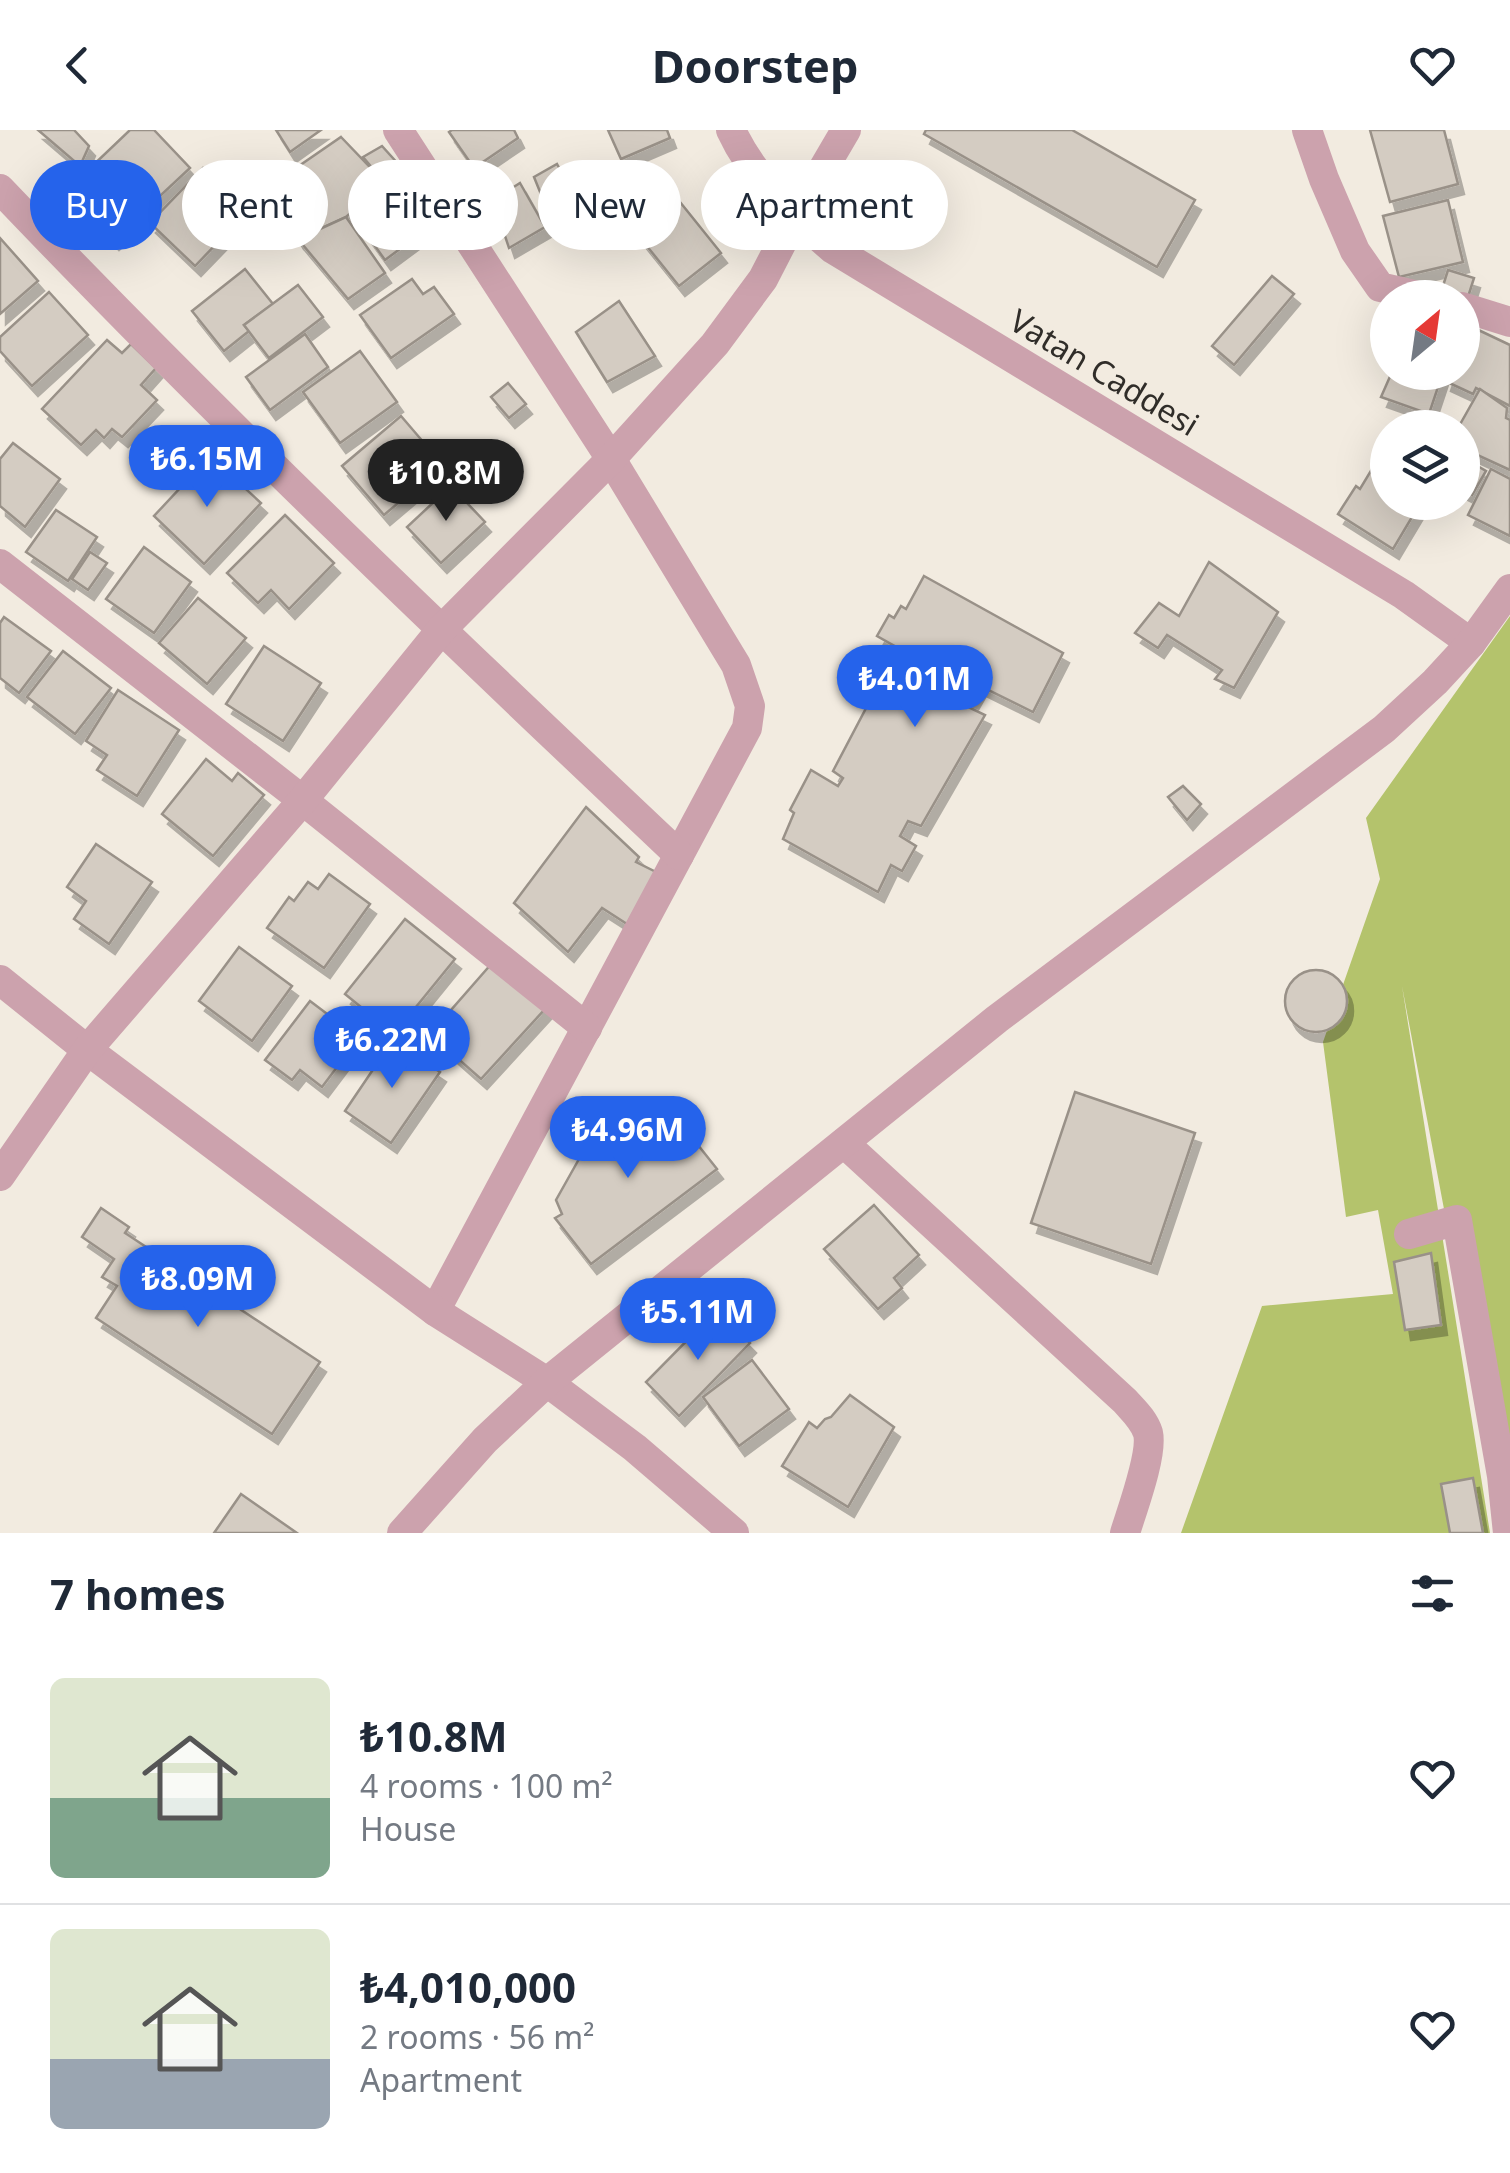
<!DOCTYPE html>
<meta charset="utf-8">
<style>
body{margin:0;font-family:"Noto Sans",sans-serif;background:#f6f6f7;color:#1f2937;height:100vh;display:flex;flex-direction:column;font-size:38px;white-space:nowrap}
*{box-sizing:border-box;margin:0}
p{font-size:32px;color:#747a83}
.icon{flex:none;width:55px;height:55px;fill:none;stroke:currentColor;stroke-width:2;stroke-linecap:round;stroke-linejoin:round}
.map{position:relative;height:1403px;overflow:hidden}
.details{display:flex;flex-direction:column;background:#fff;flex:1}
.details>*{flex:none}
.banner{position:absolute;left:30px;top:30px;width:1000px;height:90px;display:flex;gap:20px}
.needle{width:65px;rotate:29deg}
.tools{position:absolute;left:1370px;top:150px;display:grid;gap:20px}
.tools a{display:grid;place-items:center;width:110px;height:110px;border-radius:50%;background:#fff;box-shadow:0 10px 40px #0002;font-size:50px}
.price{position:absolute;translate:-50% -85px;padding:0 22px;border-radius:35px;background:#2563eb;color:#fff;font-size:32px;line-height:65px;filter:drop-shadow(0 2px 5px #0008)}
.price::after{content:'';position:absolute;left:50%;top:60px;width:30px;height:22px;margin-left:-15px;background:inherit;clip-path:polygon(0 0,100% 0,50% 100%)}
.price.on{background:#222;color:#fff}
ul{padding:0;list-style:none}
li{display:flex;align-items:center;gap:30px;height:250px;padding:0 50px}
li+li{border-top:2px solid #e0e1e3}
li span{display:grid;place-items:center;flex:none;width:280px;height:200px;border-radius:15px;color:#555}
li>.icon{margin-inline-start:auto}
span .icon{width:120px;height:120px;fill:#fffc;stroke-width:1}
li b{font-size:42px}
h2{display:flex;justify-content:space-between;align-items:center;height:120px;padding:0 50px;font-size:42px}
.tag{padding:0 35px;border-radius:45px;background:#fff;box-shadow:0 10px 40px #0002;font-size:35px;line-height:90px}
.tag.on{background:#2563eb;color:#fff}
header{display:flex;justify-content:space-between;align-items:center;height:130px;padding:0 50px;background:#fff;font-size:45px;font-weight:700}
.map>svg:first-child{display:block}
</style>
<header><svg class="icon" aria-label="back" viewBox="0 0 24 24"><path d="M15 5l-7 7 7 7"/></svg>Doorstep<svg class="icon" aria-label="heart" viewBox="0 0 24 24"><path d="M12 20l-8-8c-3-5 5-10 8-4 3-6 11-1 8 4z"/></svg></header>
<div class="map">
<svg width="1510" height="1403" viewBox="0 0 1510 1403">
<defs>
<filter id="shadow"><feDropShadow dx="6" dy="10" stdDeviation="0" flood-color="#0004"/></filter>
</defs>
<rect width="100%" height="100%" fill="#f2ebe0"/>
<!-- green -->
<path fill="#b4c36c" d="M1510,486V1403H1505L1402,856L1490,1403H1181L1262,1176L1393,1164L1378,1080L1346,1087L1323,912L1380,749L1366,688Z"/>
<!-- building -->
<g fill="#d4ccc2" stroke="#999188" stroke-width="2.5" filter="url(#shadow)">
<path d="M38,0H74L89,16L80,36Z"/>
<path d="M130,0H154L190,38L113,110L66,61Z"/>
<path d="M276,0H321L290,22Z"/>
<path d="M452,0H514L518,8L474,38L449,2Z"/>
<path d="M608,0H667L670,8L621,29Z"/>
<path d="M926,0H1072L1195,70L1157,137L924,4Z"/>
<path d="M1370,0H1444L1458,54L1390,72Z"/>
<path d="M341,7L385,53L346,87L298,109L264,60Z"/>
<path d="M382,16L400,36L385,53L363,27Z"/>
<path d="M557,34L582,78L553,94L534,47Z"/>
<path d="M203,38L248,81L195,136L150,93Z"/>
<path d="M520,53L545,97L509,118L493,70Z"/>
<path d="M1448,70L1463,132L1399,147L1383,86Z"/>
<path d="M388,71L416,107L385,130L355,88Z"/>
<path d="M680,72L721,123L679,156L638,105Z"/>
<path d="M346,87L385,143L348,169L298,109Z"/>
<path d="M0,108L38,151L0,184Z"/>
<path d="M245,139L273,174L244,195L249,201L224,221L192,181Z"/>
<path d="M1448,140L1474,148L1468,167L1442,159Z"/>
<path d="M1272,146L1294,164L1234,235L1212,216Z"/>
<path d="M412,149L423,164L434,157L454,184L391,228L360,185Z"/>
<path d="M298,155L323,187L269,228L244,195Z"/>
<path d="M49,162L88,205L32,256L0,221V207Z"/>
<path d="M619,171L655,226L607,252L576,202Z"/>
<path d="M1470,196L1510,215V276L1476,258L1473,264L1445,251L1448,242H1462V213Z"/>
<path d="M305,204L328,237L270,280L246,247Z"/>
<path d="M107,210L122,223L131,214L156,238L141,255L157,270L122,307L112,299L104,308L96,300L81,315L42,279Z"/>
<path d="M360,221L397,272L340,313L303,262Z"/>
<path d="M1392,242H1443L1429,284L1381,267Z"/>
<path d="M508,253L526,274L509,288L491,267Z"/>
<path d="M1480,259L1507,278L1506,288L1510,290V340L1462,318V298H1458Z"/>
<path d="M401,286L443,335L384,385L342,336Z"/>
<path d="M13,313L60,349L25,397L0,376V329Z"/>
<path d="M210,326L261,373L204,434L154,386Z"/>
<path d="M1462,327L1486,341L1472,365L1462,360Z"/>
<path d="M1372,339L1388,349V372H1421L1393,419L1338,384L1356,356L1360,359Z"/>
<path d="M1491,339L1510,349V406L1468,385Z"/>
<path d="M451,356L485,392L441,433L407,397Z"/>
<path d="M56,380L97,407L68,451L26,422Z"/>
<path d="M285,385L334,433L289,479L271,460L258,473L227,443Z"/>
<path d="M144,417L191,452L154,503L106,469Z"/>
<path d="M90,422L107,433L88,460L72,449Z"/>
<path d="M1209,432L1278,482L1234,558L1215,549L1222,540L1167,505L1158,518L1135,503L1159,473L1179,486Z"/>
<path d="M924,446L1063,523L1033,582L980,556L968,577L985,585L921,696L908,691L900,706L916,716L902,741L891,735L878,762L783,709L794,683L790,680L811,640L838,656L843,648L833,641L893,527L901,533L907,523L877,506L889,485L894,488L901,476L906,479Z"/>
<path d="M198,468L246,508L207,554L159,513Z"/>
<path d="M4,487L51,521L19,563L0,548V493Z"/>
<path d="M264,516L321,553L283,611L226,574Z"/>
<path d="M63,521L111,558L75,604L27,567Z"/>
<path d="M118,560L179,600L137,666L97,640L107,625L86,611Z"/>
<path d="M206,629L232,651L238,643L264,665L213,726L162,684Z"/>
<path d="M1183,656L1201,674L1187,690L1168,667Z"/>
<path d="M586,677L639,727L636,732L656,742L627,794L602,778L568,822L514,773Z"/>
<path d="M96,714L152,752L109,814L74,789L86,771L67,757Z"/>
<path d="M329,744L370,774L324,838L267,798L289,767L294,771L308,752L318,759Z"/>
<path d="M405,789L455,829L394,904L345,864Z"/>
<path d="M239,817L292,856L252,911L199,871Z"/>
<path d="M493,832L545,879L481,949L430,904Z"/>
<circle cx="1316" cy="871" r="31"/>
<path d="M310,871L359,908L322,957L300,940L292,950L265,930Z"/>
<path d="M393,910L440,942L391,1013L345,981Z"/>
<path d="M1075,962L1195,1003L1151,1134L1031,1093Z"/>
<path d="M671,981L717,1039L591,1134L555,1088L562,1084L556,1070L588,1013L615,994L659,989Z"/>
<path d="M874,1075L919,1125L894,1148L902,1158L878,1179L824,1119Z"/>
<path d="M101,1078L129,1097L125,1103L320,1232L272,1304L96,1188L117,1156L102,1147L114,1129L82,1107Z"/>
<path d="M1431,1123L1441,1195L1405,1200L1394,1132Z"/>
<path d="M717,1180L750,1213L679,1286L646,1252Z"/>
<path d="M752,1230L789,1279L739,1316L703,1267Z"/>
<path d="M850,1265L894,1297L848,1377L782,1336L809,1292L817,1298L825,1289L831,1287Z"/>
<path d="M1473,1348L1483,1403H1450L1441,1354Z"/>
<path d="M241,1364L297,1403H214Z"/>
</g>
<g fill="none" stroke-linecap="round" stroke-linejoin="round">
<!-- minor -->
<g stroke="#cca2ad" stroke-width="30">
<path d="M398,0L611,329L736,535L750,576L747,598L435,1181"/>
<path d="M731,0C753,48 793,85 833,119L1404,465L1471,513"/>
<path d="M1307,0L1324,49L1355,121L1380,157L1428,168"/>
<path d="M0,59C219,289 449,508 679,725"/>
<path d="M1462,177L1510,192"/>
<path d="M0,434L291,661L587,898"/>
<path d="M0,850L86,919L435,1181L547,1252L635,1318L734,1403"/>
<path d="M844,1013L1125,1271C1134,1281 1144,1290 1148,1303C1153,1324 1132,1380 1125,1403"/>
<path d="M0,1046L87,920L303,670L441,500L611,329L715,214L763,149L795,87L846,0"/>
<path d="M1409,1104L1457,1090L1502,1346L1508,1403"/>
<path d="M402,1403L485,1310L547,1252L997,889L1384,599L1435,552L1471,513L1510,459"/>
</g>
</g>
<g text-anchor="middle" stroke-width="8" stroke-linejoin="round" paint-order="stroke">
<!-- street labels -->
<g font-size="32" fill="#302d29" stroke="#f2ebe0">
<text transform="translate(1104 243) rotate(31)" y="11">Vatan Caddesi</text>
</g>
</g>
</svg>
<div class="tools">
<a><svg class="needle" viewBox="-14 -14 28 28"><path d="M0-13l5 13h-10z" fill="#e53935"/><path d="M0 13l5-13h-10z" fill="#747a83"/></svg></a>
<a><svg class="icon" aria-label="layers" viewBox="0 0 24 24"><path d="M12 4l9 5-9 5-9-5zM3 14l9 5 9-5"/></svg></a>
</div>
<b class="price" style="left:207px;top:380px">₺6.15M</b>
<b class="price on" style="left:446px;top:394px">₺10.8M</b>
<b class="price" style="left:915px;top:600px">₺4.01M</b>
<b class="price" style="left:392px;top:961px">₺6.22M</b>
<b class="price" style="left:628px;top:1051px">₺4.96M</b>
<b class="price" style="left:198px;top:1200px">₺8.09M</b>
<b class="price" style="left:698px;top:1233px">₺5.11M</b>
<div class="banner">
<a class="tag on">Buy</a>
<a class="tag">Rent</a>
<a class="tag">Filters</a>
<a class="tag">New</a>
<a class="tag">Apartment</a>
</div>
</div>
<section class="details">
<h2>7 homes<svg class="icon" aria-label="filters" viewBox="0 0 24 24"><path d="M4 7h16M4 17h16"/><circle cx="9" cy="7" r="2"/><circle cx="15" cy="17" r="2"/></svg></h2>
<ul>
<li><span style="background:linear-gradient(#dfe7d0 60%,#7fa58c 0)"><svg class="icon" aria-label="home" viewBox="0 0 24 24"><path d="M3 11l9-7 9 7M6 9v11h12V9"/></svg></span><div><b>₺10.8M</b><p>4 rooms · 100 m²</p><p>House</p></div><svg class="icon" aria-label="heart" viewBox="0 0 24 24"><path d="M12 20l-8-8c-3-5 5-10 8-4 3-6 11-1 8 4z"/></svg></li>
<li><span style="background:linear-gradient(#dfe7d0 65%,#9aa5b1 0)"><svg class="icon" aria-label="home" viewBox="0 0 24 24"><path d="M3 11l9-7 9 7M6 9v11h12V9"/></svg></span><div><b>₺4,010,000</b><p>2 rooms · 56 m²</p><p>Apartment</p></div><svg class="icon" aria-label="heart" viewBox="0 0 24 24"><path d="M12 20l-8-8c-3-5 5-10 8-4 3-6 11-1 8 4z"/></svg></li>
</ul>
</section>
